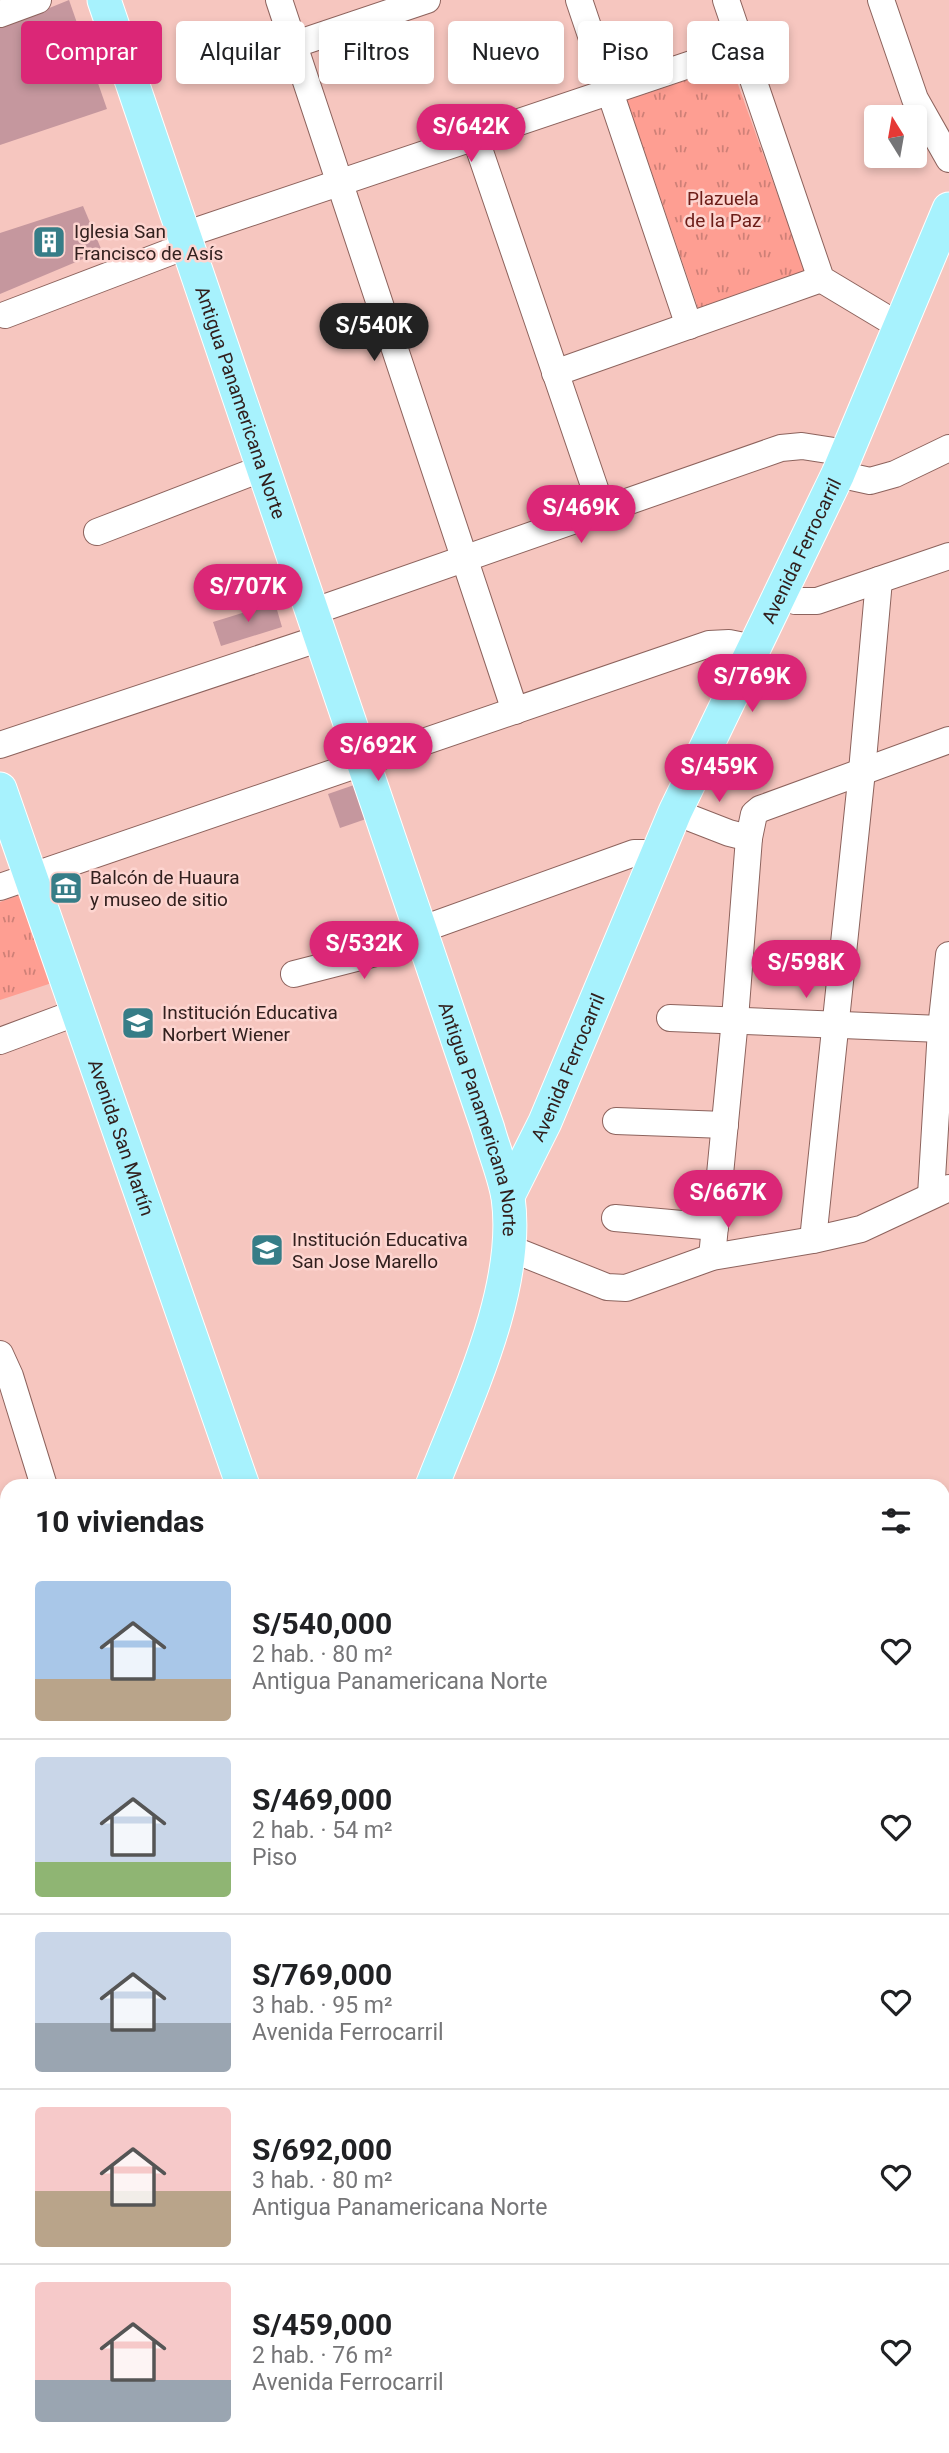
<!DOCTYPE html>
<html lang="es">
<meta charset="utf-8">
<style>
body{margin:0;font-family:Roboto,sans-serif;background:#f6f6f6;color:#202124;height:100vh;display:flex;flex-direction:column;font-size:26px;white-space:nowrap}
*{box-sizing:border-box;margin:0}
p{font-size:23px;color:#757577}
.icon{flex:none;width:38px;height:38px;fill:none;stroke:currentColor;stroke-width:2;stroke-linecap:round;stroke-linejoin:round}
.map{position:relative;flex:1;overflow:hidden}
.panel{position:absolute;left:0px;top:1479px;width:950px;height:975px;display:flex;flex-direction:column;background:#fff;border-radius:21px 21px 0 0;box-shadow:0 4px 10px #0003}
.panel>*{flex:none}
.hud{position:absolute;left:21px;top:21px;width:908px;height:63px;display:flex;gap:14px}
.needle{width:46px;rotate:349deg}
.tools{position:absolute;left:864px;top:105px;display:grid;gap:14px}
.tools a{display:grid;place-items:center;width:63px;height:63px;border-radius:7px;background:#fff;box-shadow:0 4px 10px #0003;font-size:35px}
.price{position:absolute;translate:-50% -60px;padding:0 16px;border-radius:24px;background:#db2777;color:#fff;font-size:23px;line-height:46px;filter:drop-shadow(0 2px 4px #0008)}
.price::after{content:'';position:absolute;left:50%;top:42px;width:21px;height:16px;margin-left:-10px;background:inherit;clip-path:polygon(0 0,100% 0,50% 100%)}
.price.on{background:#222;color:#fff}
ul{padding:0;list-style:none}
li{display:flex;align-items:center;gap:21px;height:175px;padding:0 35px}
li+li{border-top:2px solid #e0e0e0}
li span{display:grid;place-items:center;flex:none;width:196px;height:140px;border-radius:7px;color:#555}
li>.icon{margin-inline-start:auto}
span .icon{width:84px;height:84px;fill:#fffc;stroke-width:1}
li b{font-size:30px}
h2{display:flex;justify-content:space-between;align-items:center;height:84px;padding:0 35px;font-size:30px}
.chip{padding:0 24px;border-radius:7px;background:#fff;box-shadow:0 4px 10px #0003;font-size:24px;line-height:63px}
.chip.on{background:#db2777;color:#fff}
.map>svg:first-child{display:block}
</style>
<div class="map">
<svg width="949" height="2453" viewBox="0 0 949 2453">
<defs>
<pattern id="grass-tufts" width="24" height="20" patternUnits="userSpaceOnUse" patternTransform="scale(1.75)"><rect width="24" height="20" fill="#fe9e92"/><path d="M3 7l-1-3M5 7V3M7 7l1-3M15 17l-1-3M17 17v-4M19 17l1-3" fill="none" stroke="#ce8077"/></pattern>
</defs>
<rect width="100%" height="100%" fill="#f6c6bf"/>
<!-- grass -->
<g fill="url(#grass-tufts)">
<path d="M731,65L805,271L698,308L627,100Z"/>
<path d="M22,894L55,982L0,1000V902Z"/>
</g>
<!-- water -->
<g fill="#8aa9fd" stroke="#7080ba" stroke-width="2">
<path d="M949,1501V1723L943,1728V1506Z"/>
<path d="M157,2447V2446L206,2447L205,2453H155Z"/>
</g>
<!-- building -->
<g fill="#c5979e">
<path d="M69,0L107,109L0,145V28Z"/>
<path d="M83,206L102,251L0,294V233Z"/>
<path d="M275,603L282,627L221,646L213,622Z"/>
<path d="M354,785L366,819L340,828L328,794Z"/>
</g>
<g fill="none" stroke-linecap="round" stroke-linejoin="round">
<defs>
<g id="minor">
<path d="M279,0L515,711"/>
<path d="M579,0L689,326"/>
<path d="M726,0L821,279L901,327"/>
<path d="M881,0L915,99L949,159"/>
<path d="M0,14L38,0"/>
<path d="M293,45L427,0"/>
<path d="M475,137L603,512"/>
<path d="M184,235L742,47"/>
<path d="M5,315L186,246"/>
<path d="M555,373L821,279"/>
<path d="M838,474L870,481L895,474L949,448"/>
<path d="M97,532L263,468"/>
<path d="M779,596L795,601H817L949,556"/>
<path d="M312,612L781,448L802,446L847,453"/>
<path d="M0,745L321,638"/>
<path d="M675,812L729,833L749,838"/>
<path d="M0,887L709,644L729,643L754,648"/>
<path d="M420,930L634,853H657"/>
<path d="M294,974L423,941"/>
<path d="M670,1018L941,1029"/>
<path d="M0,1041L78,1012"/>
<path d="M616,1121L725,1125"/>
<path d="M931,1195L941,1029L949,955"/>
<path d="M615,1218L715,1227"/>
<path d="M813,1240L862,771L879,580"/>
<path d="M509,1248L607,1287L626,1288L712,1257L813,1240L861,1229L949,1188"/>
<path d="M712,1257L735,1019L749,838L754,814L760,809L949,740"/>
<path d="M0,1354L10,1376L44,1486"/>
<path d="M0,1661L7,1660"/>
<path d="M0,1889L7,1890"/>
<path d="M0,2076L7,2078"/>
<path d="M0,2230L7,2226"/>
<path d="M0,2272L7,2263"/>
<path d="M37,2453L41,2446"/>
<path d="M288,2453L290,2446"/>
</g>
<g id="major">
<path id="s1" d="M104,0L488,1129C494,1151 504,1174 508,1197C521,1289 465,1401 432,1486"/>
<path id="s2" d="M0,789L243,1486"/>
<path id="s3" d="M508,1196L545,1122L675,812L838,474L949,209"/>
<path d="M484,2446L485,2453"/>
<path d="M588,2446L591,2453"/>
</g>
</defs>
<!-- minor casing -->
<use href="#minor" stroke="#8d635d" stroke-width="28"/>
<!-- major casing -->
<use href="#major" stroke="#fff" stroke-width="35"/>
<!-- path -->
<path stroke="#9f7c78" stroke-width="3.5" stroke-dasharray="5 3.5" stroke-linecap="butt" d="M943,1498L949,1495"/>
<!-- minor -->
<use href="#minor" stroke="#fff" stroke-width="26"/>
<!-- major -->
<use href="#major" stroke="#a7f2fd" stroke-width="33"/>
</g>
<!-- icons -->
<defs>
<symbol id="building-square" viewBox="-11 -11 22 22"><rect x="-9" y="-9" width="18" height="18" rx="4" fill="#367d87" stroke="#fdd5d0"/><path d="M-4-6H4V6H1V3H-1V6H-4ZM-2.5-4.3h1.7v1.8h-1.7ZM.8-4.3h1.7v1.8H.8ZM-2.5-1h1.7V.8h-1.7ZM.8-1h1.7V.8H.8Z" fill="#fff"/></symbol>
<symbol id="museum-square" viewBox="-11 -11 22 22"><rect x="-9" y="-9" width="18" height="18" rx="4" fill="#367d87" stroke="#fdd5d0"/><path d="M0-6L6-3V-2H-6V-3ZM-5-1h2V3h-2ZM-1-1h2V3h-2ZM3-1h2V3H3ZM-6 4H6V6H-6Z" fill="#fff"/></symbol>
<symbol id="school-square" viewBox="-11 -11 22 22"><rect x="-9" y="-9" width="18" height="18" rx="4" fill="#367d87" stroke="#fdd5d0"/><path d="M0-5L7-2L0 1L-7-2ZM-4 1L0 2.5L4 1V4Q0 6-4 4Z" fill="#fff"/></symbol>
</defs>
<g fill-rule="evenodd">
<use href="#building-square" x="30" y="223" width="38" height="38"/>
<use href="#museum-square" x="47" y="869" width="38" height="38"/>
<use href="#school-square" x="119" y="1004" width="38" height="38"/>
<use href="#school-square" x="248" y="1231" width="38" height="38"/>
</g>
<g text-anchor="middle" stroke-width="5" stroke-linejoin="round" paint-order="stroke">
<!-- park labels -->
<g font-size="19" fill="#6c1d18" stroke="#fdd5d0">
<text x="723" y="205">Plazuela<tspan x="723" dy="22">de la Paz</tspan></text>
</g>
<!-- poi labels -->
<g font-size="19" fill="#32201e" stroke="#fdd5d0" text-anchor="start">
<text x="74" y="238">Iglesia San<tspan x="74" dy="22">Francisco de Asís</tspan></text>
<text x="90" y="884">Balcón de Huaura<tspan x="90" dy="22">y museo de sitio</tspan></text>
<text x="162" y="1019">Institución Educativa<tspan x="162" dy="22">Norbert Wiener</tspan></text>
<text x="292" y="1246">Institución Educativa<tspan x="292" dy="22">San Jose Marello</tspan></text>
</g>
<!-- street labels -->
<g font-size="19" fill="#32201e" stroke="#fdd5d0">
<text dy="7" stroke="none"><textPath href="#s1" startOffset="425">Antigua Panamericana Norte</textPath></text>
<text dy="7" stroke="none"><textPath href="#s3" startOffset="709">Avenida Ferrocarril</textPath></text>
<text dy="7" stroke="none"><textPath href="#s3" startOffset="142">Avenida Ferrocarril</textPath></text>
<text dy="7" stroke="none"><textPath href="#s1" startOffset="1181">Antigua Panamericana Norte</textPath></text>
<text dy="7" stroke="none"><textPath href="#s2" startOffset="369">Avenida San Martín</textPath></text>
</g>
</g>
</svg>
<div class="tools">
<a><svg class="needle" viewBox="-14 -14 28 28"><path d="M0-13l5 13h-10z" fill="#e53935"/><path d="M0 13l5-13h-10z" fill="#757577"/></svg></a>
</div>
<b class="price" style="left:471px;top:164px">S/642K</b>
<b class="price on" style="left:374px;top:363px">S/540K</b>
<b class="price" style="left:581px;top:545px">S/469K</b>
<b class="price" style="left:248px;top:624px">S/707K</b>
<b class="price" style="left:752px;top:714px">S/769K</b>
<b class="price" style="left:378px;top:783px">S/692K</b>
<b class="price" style="left:719px;top:804px">S/459K</b>
<b class="price" style="left:364px;top:981px">S/532K</b>
<b class="price" style="left:806px;top:1000px">S/598K</b>
<b class="price" style="left:728px;top:1230px">S/667K</b>
<div class="hud">
<a class="chip on">Comprar</a>
<a class="chip">Alquilar</a>
<a class="chip">Filtros</a>
<a class="chip">Nuevo</a>
<a class="chip">Piso</a>
<a class="chip">Casa</a>
</div>
<section class="panel">
<h2>10 viviendas<svg class="icon" aria-label="filters" viewBox="0 0 24 24"><path d="M4 7h16M4 17h16"/><circle cx="9" cy="7" r="2"/><circle cx="15" cy="17" r="2"/></svg></h2>
<ul>
<li><span style="background:linear-gradient(#a9c7e8 70%,#b9a48a 0)"><svg class="icon" aria-label="home" viewBox="0 0 24 24"><path d="M3 11l9-7 9 7M6 9v11h12V9"/></svg></span><div><b>S/540,000</b><p>2 hab. · 80 m²</p><p>Antigua Panamericana Norte</p></div><svg class="icon" aria-label="heart" viewBox="0 0 24 24"><path d="M12 20l-8-8c-3-5 5-10 8-4 3-6 11-1 8 4z"/></svg></li>
<li><span style="background:linear-gradient(#c9d6e8 75%,#8fb573 0)"><svg class="icon" aria-label="home" viewBox="0 0 24 24"><path d="M3 11l9-7 9 7M6 9v11h12V9"/></svg></span><div><b>S/469,000</b><p>2 hab. · 54 m²</p><p>Piso</p></div><svg class="icon" aria-label="heart" viewBox="0 0 24 24"><path d="M12 20l-8-8c-3-5 5-10 8-4 3-6 11-1 8 4z"/></svg></li>
<li><span style="background:linear-gradient(#c9d6e8 65%,#9aa5b1 0)"><svg class="icon" aria-label="home" viewBox="0 0 24 24"><path d="M3 11l9-7 9 7M6 9v11h12V9"/></svg></span><div><b>S/769,000</b><p>3 hab. · 95 m²</p><p>Avenida Ferrocarril</p></div><svg class="icon" aria-label="heart" viewBox="0 0 24 24"><path d="M12 20l-8-8c-3-5 5-10 8-4 3-6 11-1 8 4z"/></svg></li>
<li><span style="background:linear-gradient(#f6c9c9 60%,#b9a48a 0)"><svg class="icon" aria-label="home" viewBox="0 0 24 24"><path d="M3 11l9-7 9 7M6 9v11h12V9"/></svg></span><div><b>S/692,000</b><p>3 hab. · 80 m²</p><p>Antigua Panamericana Norte</p></div><svg class="icon" aria-label="heart" viewBox="0 0 24 24"><path d="M12 20l-8-8c-3-5 5-10 8-4 3-6 11-1 8 4z"/></svg></li>
<li><span style="background:linear-gradient(#f6c9c9 70%,#9aa5b1 0)"><svg class="icon" aria-label="home" viewBox="0 0 24 24"><path d="M3 11l9-7 9 7M6 9v11h12V9"/></svg></span><div><b>S/459,000</b><p>2 hab. · 76 m²</p><p>Avenida Ferrocarril</p></div><svg class="icon" aria-label="heart" viewBox="0 0 24 24"><path d="M12 20l-8-8c-3-5 5-10 8-4 3-6 11-1 8 4z"/></svg></li>
</ul>
</section>
</div>
